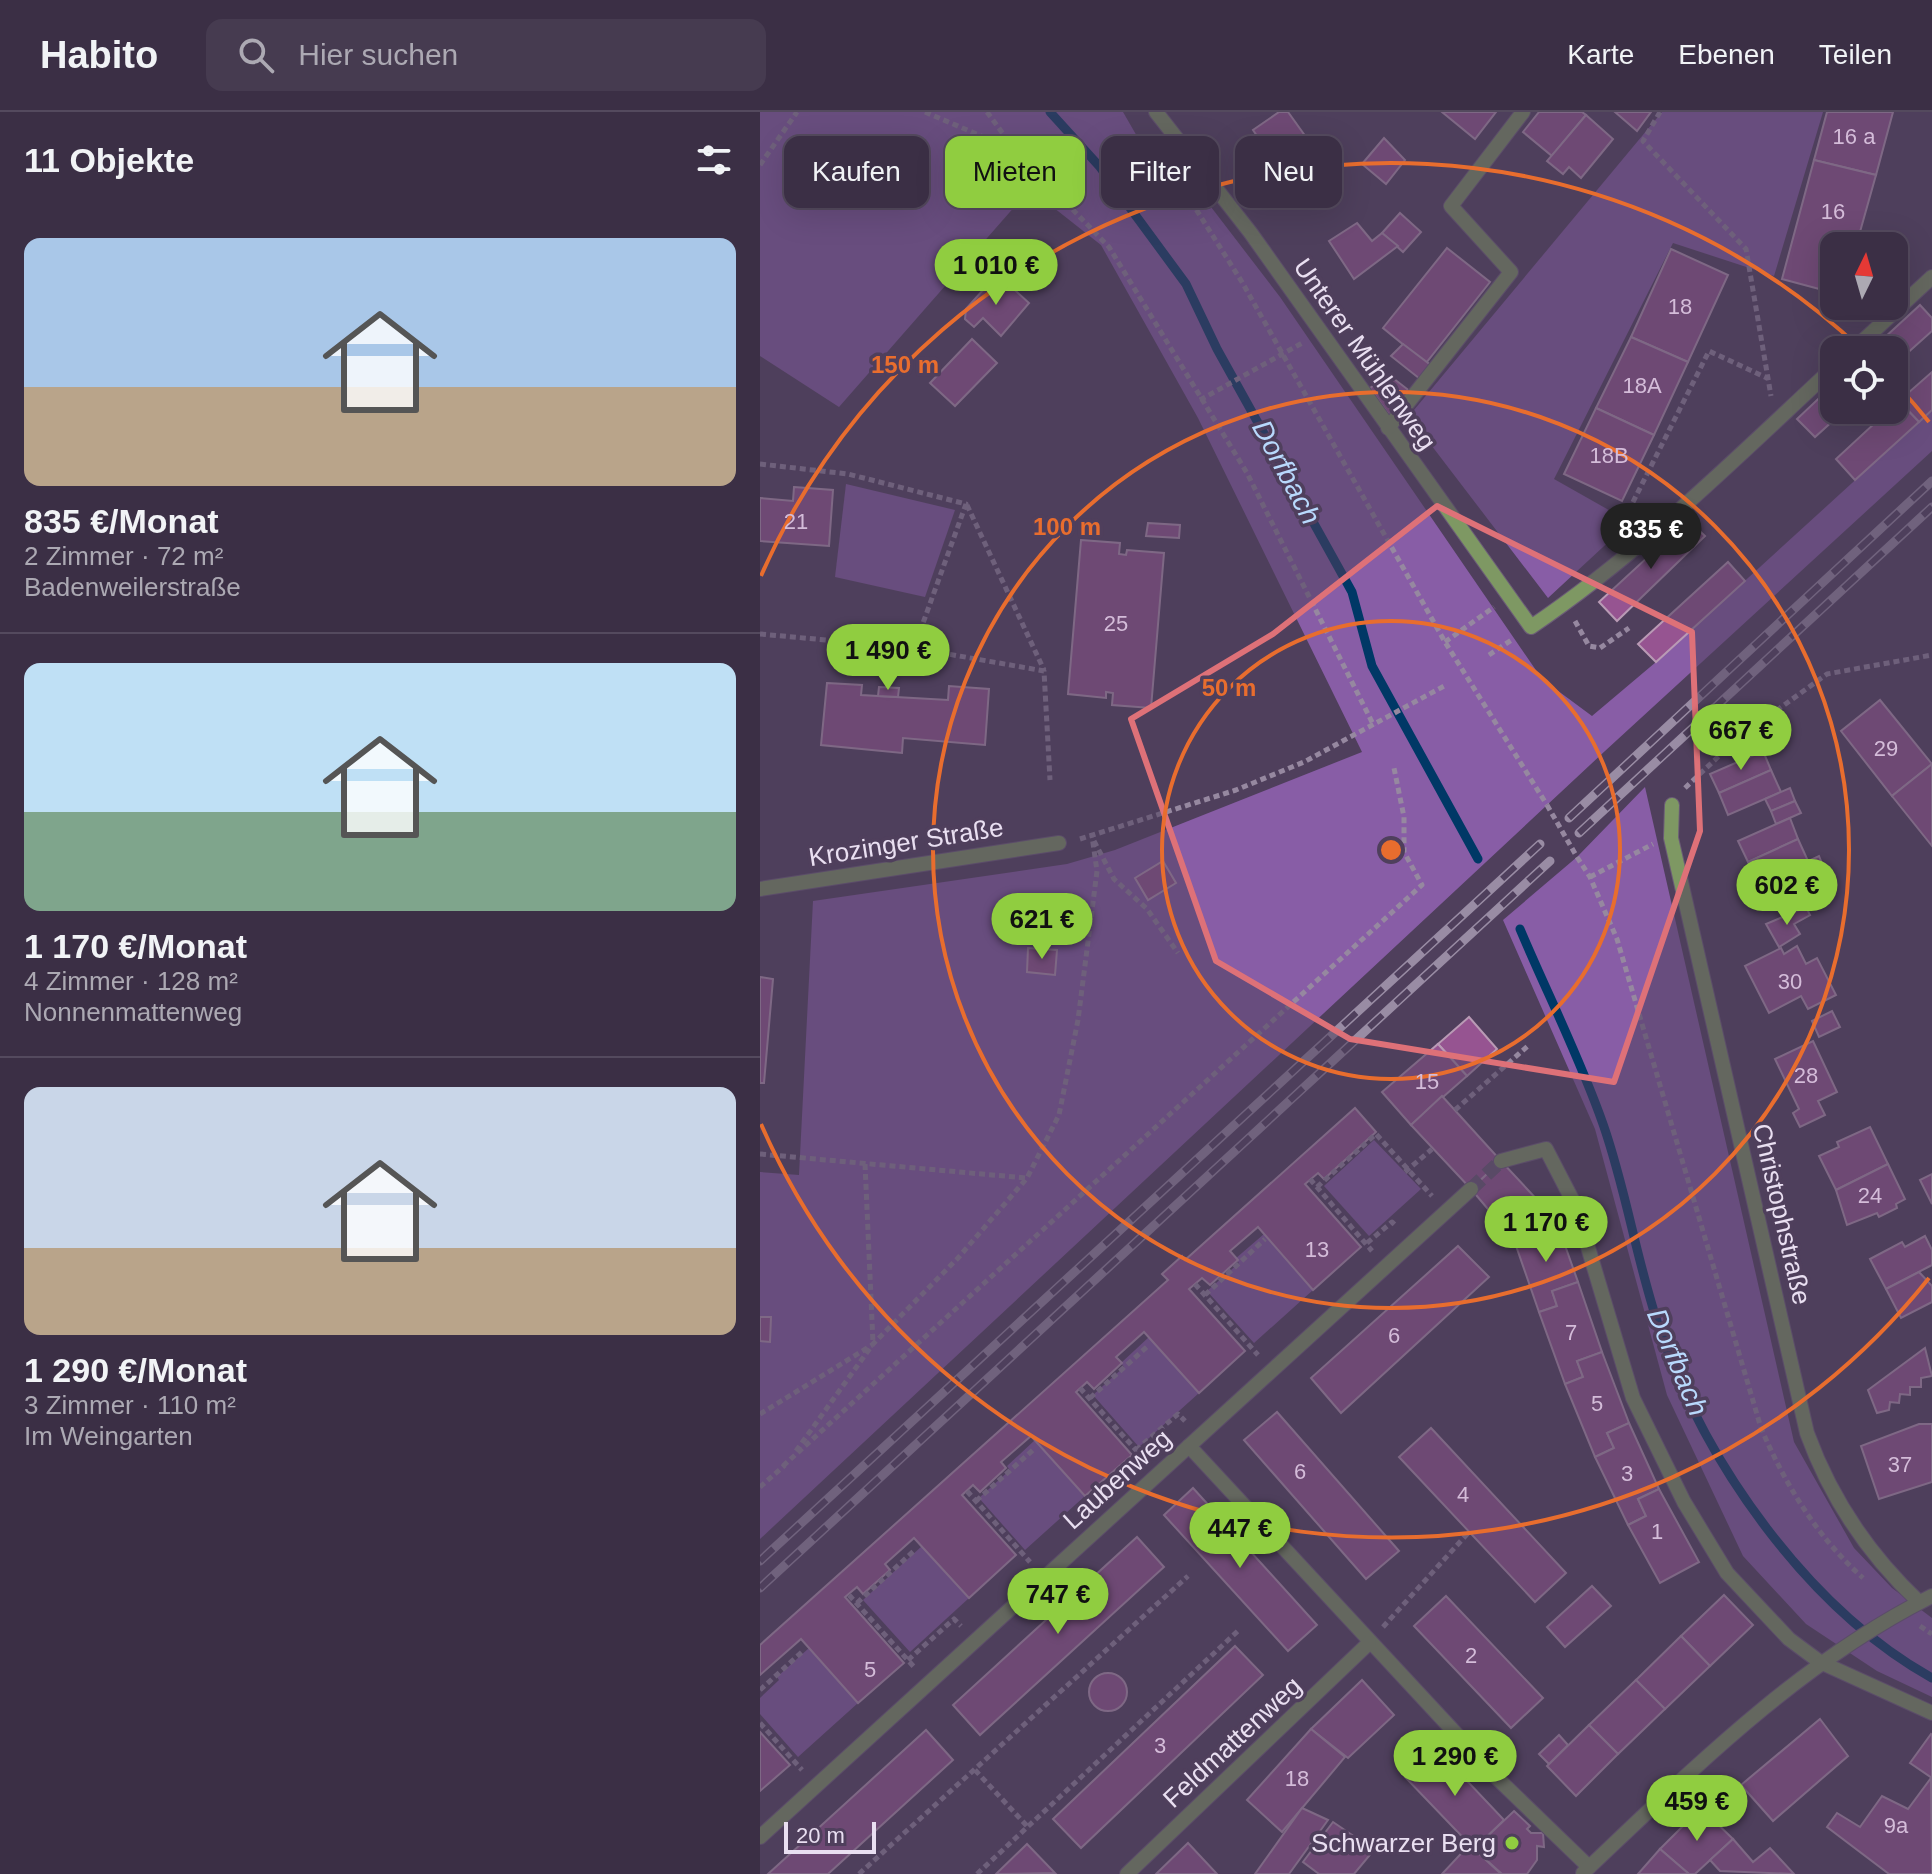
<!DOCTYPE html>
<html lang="de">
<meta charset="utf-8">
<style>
body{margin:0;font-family:Helvetica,sans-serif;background:#463b50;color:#f1f3f6;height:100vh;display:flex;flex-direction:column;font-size:30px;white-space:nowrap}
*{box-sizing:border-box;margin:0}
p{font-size:26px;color:#aca9b3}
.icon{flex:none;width:44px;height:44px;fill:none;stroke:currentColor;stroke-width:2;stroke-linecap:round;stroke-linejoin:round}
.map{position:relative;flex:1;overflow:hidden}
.side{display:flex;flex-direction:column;background:#3b2f45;width:760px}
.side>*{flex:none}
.hud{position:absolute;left:24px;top:24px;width:760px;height:72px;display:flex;gap:16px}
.needle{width:52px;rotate:5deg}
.controls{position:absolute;left:1060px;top:120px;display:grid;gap:16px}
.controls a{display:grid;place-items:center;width:88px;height:88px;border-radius:16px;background:#3b2f45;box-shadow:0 8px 32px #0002,0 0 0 2px #544a5e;font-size:40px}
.scale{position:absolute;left:24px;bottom:20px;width:92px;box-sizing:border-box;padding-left:8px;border:4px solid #e9dff1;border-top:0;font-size:22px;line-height:28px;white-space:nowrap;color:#e9dff1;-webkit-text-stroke:6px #4f3f5c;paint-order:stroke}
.price{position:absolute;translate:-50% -68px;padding:0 18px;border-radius:28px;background:#90cd40;color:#111;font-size:26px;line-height:52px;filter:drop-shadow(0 2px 4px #0008)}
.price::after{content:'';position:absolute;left:50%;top:48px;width:24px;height:18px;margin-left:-12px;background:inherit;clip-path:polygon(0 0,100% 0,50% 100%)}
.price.on{background:#222;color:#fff}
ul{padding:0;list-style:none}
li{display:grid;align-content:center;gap:16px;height:424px;padding:0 24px}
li+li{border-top:2px solid #544a5e}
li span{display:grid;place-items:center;height:248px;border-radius:16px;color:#555}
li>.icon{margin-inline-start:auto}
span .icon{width:144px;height:144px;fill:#fffc;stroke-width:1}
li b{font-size:34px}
h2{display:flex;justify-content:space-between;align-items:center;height:96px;padding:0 24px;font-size:34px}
.pill{padding:0 28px;border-radius:16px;background:#3b2f45;box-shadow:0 8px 32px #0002,0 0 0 2px #544a5e;font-size:28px;line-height:72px}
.pill.on{background:#90cd40;color:#111}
header{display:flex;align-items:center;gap:48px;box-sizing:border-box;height:112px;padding:0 40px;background:#3b2f45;border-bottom:2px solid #544a5e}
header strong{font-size:38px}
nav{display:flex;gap:44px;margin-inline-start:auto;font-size:28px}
.search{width:560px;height:72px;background:#463b50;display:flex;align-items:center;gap:20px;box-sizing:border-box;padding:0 28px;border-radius:16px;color:#aca9b3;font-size:30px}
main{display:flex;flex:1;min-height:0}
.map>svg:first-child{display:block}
</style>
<header>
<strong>Habito</strong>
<div class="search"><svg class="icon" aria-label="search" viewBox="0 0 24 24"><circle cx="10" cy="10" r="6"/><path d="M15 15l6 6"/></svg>Hier suchen</div>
<nav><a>Karte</a><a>Ebenen</a><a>Teilen</a></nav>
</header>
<main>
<section class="side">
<h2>11 Objekte<svg class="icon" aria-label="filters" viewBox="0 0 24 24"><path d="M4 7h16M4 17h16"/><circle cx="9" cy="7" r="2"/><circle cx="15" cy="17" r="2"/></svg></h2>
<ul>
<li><span style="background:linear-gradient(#a9c7e8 60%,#b9a48a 0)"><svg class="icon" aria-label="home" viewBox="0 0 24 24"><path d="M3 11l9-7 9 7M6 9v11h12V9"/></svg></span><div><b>835 €/Monat</b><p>2 Zimmer · 72 m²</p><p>Badenweilerstraße</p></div></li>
<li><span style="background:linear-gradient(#bfe0f5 60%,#7fa58c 0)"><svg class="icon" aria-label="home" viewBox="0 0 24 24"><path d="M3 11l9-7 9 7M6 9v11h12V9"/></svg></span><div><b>1 170 €/Monat</b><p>4 Zimmer · 128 m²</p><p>Nonnenmattenweg</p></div></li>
<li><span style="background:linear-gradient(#c9d6e8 65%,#b9a48a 0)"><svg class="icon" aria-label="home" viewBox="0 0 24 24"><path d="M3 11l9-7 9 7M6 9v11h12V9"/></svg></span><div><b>1 290 €/Monat</b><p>3 Zimmer · 110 m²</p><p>Im Weingarten</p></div></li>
</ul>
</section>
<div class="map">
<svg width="1172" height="1762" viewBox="0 0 1172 1762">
<rect width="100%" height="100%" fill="#4f3f5c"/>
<!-- green -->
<g fill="#885da6">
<path d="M0,0H363L415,90L438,78L520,185L782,567L832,604L896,550L1172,298V339L845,639L0,1427V1060L39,1063L53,789L307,752L355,738L602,640L438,306L341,133L270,77L79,295L0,244Z"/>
<path d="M902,0H1063L1014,164L913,131L794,367L870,410L788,486L649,304Z"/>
<path d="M86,372L195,398L165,485L75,465Z"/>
<path d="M885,675L1034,1330L1094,1436L1132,1476L1172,1506V1585L1117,1559L1046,1512L983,1444L907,1283L835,1017L743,808L817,745Z"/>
<path d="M614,1028L661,1077L609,1124L564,1074Z"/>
<path d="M504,1122L553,1178L494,1231L447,1179L479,1151L475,1147Z"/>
<path d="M389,1225L439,1281L379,1335L333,1283L364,1255L361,1251Z"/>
<path d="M275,1328L325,1384L265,1438L219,1386L250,1358L247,1354Z"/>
<path d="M162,1434L209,1486L150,1540L103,1488Z"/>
<path d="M49,1536L98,1591L38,1645L0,1602V1586L19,1568L17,1565Z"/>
</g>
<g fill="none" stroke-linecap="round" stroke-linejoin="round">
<!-- stream -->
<g stroke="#003866" stroke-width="9">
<path d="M290,0L340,55L426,172L457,237L592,480L612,554L718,747"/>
<path d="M760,817C787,881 820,946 843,1012C867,1080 877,1153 901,1221C947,1354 1049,1497 1172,1566"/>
</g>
</g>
<!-- building -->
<g fill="#965491" stroke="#b99ab5" stroke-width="2">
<path d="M519,0H528L556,39L523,62L493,18Z"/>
<path d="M682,0H736L715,27Z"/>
<path d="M779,0H822L826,3L792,44L763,20Z"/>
<path d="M855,0H891L877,19Z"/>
<path d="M1067,0H1133L1116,63L1054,48Z"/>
<path d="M826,3L853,27L821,66L809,55L803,62L787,49Z"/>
<path d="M624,26L645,48L626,72L602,52Z"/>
<path d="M558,33L568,48L530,73L523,62L556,39L554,36Z"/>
<path d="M1054,48L1116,63L1096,134H1074V181L1022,167Z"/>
<path d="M640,101L661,120L643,140L622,121Z"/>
<path d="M597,111L612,129L622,121L638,134L594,167L569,129Z"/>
<path d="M687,136L730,170L666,251L623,216Z"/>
<path d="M911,137L968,163L928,250L871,225Z"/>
<path d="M231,169L238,177L245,169L269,191L241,224L223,206L214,215L205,207L206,197Z"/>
<path d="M1160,193L1172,206V219L1134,253V238H1111Z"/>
<path d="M871,225L928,250L894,323L836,296Z"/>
<path d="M212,227L237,251L195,294L170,271Z"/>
<path d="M643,232L672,254L660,267L631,244Z"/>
<path d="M1172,260V298L1159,310L1139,289Z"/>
<path d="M629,263L651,280L629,303L610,276Z"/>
<path d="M1074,272V298H1085L1055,325L1037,307Z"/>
<path d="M1139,289L1159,310L1095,368L1076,347L1129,298H1134Z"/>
<path d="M836,296L894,323L862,389L804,362Z"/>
<path d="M34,375L73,378L69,434L0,429V386L33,389Z"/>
<path d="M928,408L945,424L857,509L839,490Z"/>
<path d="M388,411L420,413L419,426L386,424Z"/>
<path d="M321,428L360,431L359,442L366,443L367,438L404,441L391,596L352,593L353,581L346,580V586L308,582Z"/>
<path d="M968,450L985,469L896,550L878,532Z"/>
<path d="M67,571L102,573L101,583L188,588L189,574L229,577L225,633L143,626L142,641L61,633Z"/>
<path d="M119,575L139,576L138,585L118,584Z"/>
<path d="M1120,588L1172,652L1132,684L1081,619Z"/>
<path d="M1007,621L1014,634L987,646L981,632Z"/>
<path d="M1003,639L1011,658L959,681L950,662Z"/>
<path d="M1172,652V734L1132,684Z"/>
<path d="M1011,658L1021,680L968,703L959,681Z"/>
<path d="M1030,676L1035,689L1011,699L1005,687Z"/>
<path d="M1035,689L1041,701L1016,712L1011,699Z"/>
<path d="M1030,706L1038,727L988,750L978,729Z"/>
<path d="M1038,727L1048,749L998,772L988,750Z"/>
<path d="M1059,744L1063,754L1039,771L1033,756Z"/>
<path d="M403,749L416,771L388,788L375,766Z"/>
<path d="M1046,795L1050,803L1034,812L1040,822L1019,835L1006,812Z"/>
<path d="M1037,834L1046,852L1057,846L1076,883L1048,897L1041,884L1009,901L985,854L1021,836L1024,842Z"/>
<path d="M268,836L297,838L295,863L267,860Z"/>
<path d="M0,865L13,867L4,971H0Z"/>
<path d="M1072,899L1080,915L1059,925L1052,909Z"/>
<path d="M709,905L737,937L707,964L678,932Z"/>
<path d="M1053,929L1077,980L1058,989L1065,1003L1040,1015L1033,1001L1039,997L1015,947Z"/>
<path d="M678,932L707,964L651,1013L622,980Z"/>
<path d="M682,984L741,1049L711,1077L651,1013Z"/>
<path d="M595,996L616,1020L564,1067L558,1061L545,1072L601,1135L553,1178L498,1115L470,1139L478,1148L450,1173L442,1166L429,1177L485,1239L439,1281L384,1220L356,1245L362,1251L334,1277L327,1270L316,1280L372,1343L325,1384L271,1324L241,1350L246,1356L220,1380L213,1373L202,1383L256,1443L209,1486L154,1426L125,1452L130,1458L103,1482L97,1475L85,1485L144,1551L98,1591L41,1527L0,1563V1533L408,1168L402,1162L422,1144L425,1148Z"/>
<path d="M1110,1015L1128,1052L1076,1078L1059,1044L1079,1035L1077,1030Z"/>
<path d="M741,1049L796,1108L754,1128L711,1077Z"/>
<path d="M1128,1052L1145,1087L1136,1092L1137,1096L1119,1105L1117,1101L1087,1113L1076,1078Z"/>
<path d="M1172,1062V1092L1160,1068Z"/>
<path d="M796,1108L818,1170L792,1179L797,1194L779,1200L754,1128Z"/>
<path d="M1165,1124L1172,1138V1153L1126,1177L1110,1147L1142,1130L1145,1135Z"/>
<path d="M698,1134L729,1165L581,1301L551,1266Z"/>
<path d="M1159,1160L1172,1174V1190L1141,1206L1126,1177Z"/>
<path d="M818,1170L842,1240L817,1249L823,1265L805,1272L779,1200L797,1194L792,1179Z"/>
<path d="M0,1205H11L10,1230L0,1229Z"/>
<path d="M1165,1236L1172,1264L1161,1266V1275H1150V1283L1140,1282L1139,1291L1130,1290L1129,1298L1117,1301L1108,1278Z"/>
<path d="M842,1240L869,1311L847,1321L854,1336L835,1345L805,1272L823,1265L817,1249Z"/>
<path d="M517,1300L639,1439L606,1467L484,1328Z"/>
<path d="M869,1311L899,1377L878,1387L886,1404L868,1413L835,1345L854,1336L847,1321Z"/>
<path d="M1159,1312H1172V1370L1119,1387L1101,1334Z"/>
<path d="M671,1316L806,1461L775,1490L639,1345Z"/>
<path d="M433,1376L557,1513L528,1539L404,1403Z"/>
<path d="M899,1377L939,1450L900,1471L868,1413L886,1404L878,1387Z"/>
<path d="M377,1425L404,1455L220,1623L193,1593Z"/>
<path d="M832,1474L851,1494L805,1535L787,1515Z"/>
<path d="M964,1483L993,1513L950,1554L921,1524Z"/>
<path d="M686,1484L783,1586L751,1616L654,1514Z"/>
<path d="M921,1524L950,1554L905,1597L876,1568Z"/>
<path d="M475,1534L503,1563L321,1736L293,1707Z"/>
<circle cx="348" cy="1580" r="19"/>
<path d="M602,1568L634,1603L588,1646L551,1617Z"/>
<path d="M876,1568L905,1597L858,1642L829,1613Z"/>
<path d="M1060,1607L1088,1644L1013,1709L981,1673Z"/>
<path d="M829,1613L858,1642L816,1684L787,1654Z"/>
<path d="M551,1617L585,1645L522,1720L487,1688Z"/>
<path d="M166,1618L193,1648L102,1731L68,1762H8Z"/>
<path d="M0,1620L30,1653L0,1679Z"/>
<path d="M1171,1622L1172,1623V1666L1150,1651Z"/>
<path d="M799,1623L808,1633L789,1652L779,1642Z"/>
<path d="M676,1636L744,1708L714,1737L645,1665Z"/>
<path d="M1171,1666L1172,1762H1129L1067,1715L1077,1701L1100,1715L1122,1684L1148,1697Z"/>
<path d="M542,1696L568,1708L529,1762H495Z"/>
<path d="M941,1696L973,1727L935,1762H929L900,1737Z"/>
<path d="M754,1699L770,1714L767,1717L771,1721H783L784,1735L777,1734V1748L767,1762H742L714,1737Z"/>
<path d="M573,1710L614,1738L594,1762H559L543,1750Z"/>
<path d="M973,1727L993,1750L1010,1736L1034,1762L960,1759L950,1748Z"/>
<path d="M428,1731L457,1762H396Z"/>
<path d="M267,1732L295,1761L236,1762Z"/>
<path d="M709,1733L714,1737L741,1762H682Z"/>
<path d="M900,1737L929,1762H878Z"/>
</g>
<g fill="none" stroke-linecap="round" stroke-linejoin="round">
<!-- minor-tunnel -->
<path stroke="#665772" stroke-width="14" stroke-dasharray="14 7" stroke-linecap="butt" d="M711,1077L741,1049"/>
<defs>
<g id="minor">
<path d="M396,0L490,120L771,515C882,440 976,346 1074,255"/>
<path d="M1093,238L1172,165"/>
<path d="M628,316L751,160L691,94L763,0"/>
<path d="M912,693L911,726L1047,1321C1071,1387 1109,1443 1159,1490"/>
<path d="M0,777L299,731"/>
<path d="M741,1049L786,1037L816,1095L873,1286L924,1390L967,1461L1029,1527L1060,1550L1172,1601"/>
<path d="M429,1334L739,1668L829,1755"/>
<path d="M0,1725L711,1077"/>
<path d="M823,1761C931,1659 1038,1551 1172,1484"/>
<path d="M367,1762L609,1531"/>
</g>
</defs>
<!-- minor casing -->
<use href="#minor" stroke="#6b5c77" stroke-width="16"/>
<!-- path -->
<g stroke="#9688a0" stroke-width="5" stroke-dasharray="6 4" stroke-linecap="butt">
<path d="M165,0L254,38"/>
<path d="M227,0L255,38L349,135L487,361L614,614"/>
<path d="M900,0L883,29L986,137L1011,284"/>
<path d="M0,53L37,0"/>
<path d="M415,64L482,170L685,530L787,693"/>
<path d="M440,288L544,230"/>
<path d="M0,352L88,362L206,392L154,536L284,559L290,668"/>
<path d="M207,393L284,558"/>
<path d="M881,406L871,394L949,239L1007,266"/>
<path d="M815,509L829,534L840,536L869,516"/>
<path d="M0,522L154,536"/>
<path d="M685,530L734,495"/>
<path d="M729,543L753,527"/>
<path d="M925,676L977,627L1067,562L1172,543"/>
<path d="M320,727L476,678L544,650L686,573"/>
<path d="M334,729L354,767L387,797L418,841"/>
<path d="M817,745L830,765L857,827L1001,1316C1025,1372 1057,1425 1103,1466"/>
<path d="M830,765L893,732"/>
<path d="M695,998L769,933"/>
<path d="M0,1042L266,1066"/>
<path d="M105,1052L113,1231"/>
<path d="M645,1060L672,1037"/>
<path d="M550,1067L612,1139"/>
<path d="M557,1075L616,1022L672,1084"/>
<path d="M607,1131L632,1110L637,1115"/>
<path d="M435,1172L498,1243"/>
<path d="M445,1183L505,1127"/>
<path d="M320,1276L384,1347"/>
<path d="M330,1286L389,1233"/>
<path d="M0,1302L112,1233"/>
<path d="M376,1338L418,1302L425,1309"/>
<path d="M36,1339L113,1232L198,1146L267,1066L299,1003L318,908L337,759L332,724"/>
<path d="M23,1354L662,773L644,740V705L634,656"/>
<path d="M0,1375L25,1353"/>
<path d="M207,1379L270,1450"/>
<path d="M216,1389L274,1337"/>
<path d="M89,1483L155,1556"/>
<path d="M97,1491L156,1437"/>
<path d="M1160,1514L1172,1522"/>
<path d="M623,1515L709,1420"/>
<path d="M148,1548L194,1507L201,1514"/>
<path d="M0,1578L42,1540"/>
<path d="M0,1611L42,1658"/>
<path d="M215,1658L267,1714"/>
<path d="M99,1762L428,1464"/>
<path d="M217,1762L480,1517"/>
</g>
<!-- minor -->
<use href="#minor" stroke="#7e9863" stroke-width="14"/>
<defs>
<g id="rail">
<path d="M809,706L1172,369"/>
<path d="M819,721L1172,395"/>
<path d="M0,1449L780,732"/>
<path d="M0,1476L790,749"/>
</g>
</defs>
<!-- rail casing -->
<use href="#rail" stroke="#998ca4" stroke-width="9"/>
<!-- rail -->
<use href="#rail" stroke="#4f3f5c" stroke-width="6" stroke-dasharray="18" stroke-linecap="butt"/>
<!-- path-bridge -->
<path stroke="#9688a0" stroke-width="5" stroke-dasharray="6 4" stroke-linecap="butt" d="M787,693L817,745"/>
</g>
<!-- marked area -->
<path d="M0 0H1172V1762H0ZM677,394L932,520L940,719L854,970L590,927L456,849L371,607L513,522Z" fill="#4f3f5c" fill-opacity=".55" fill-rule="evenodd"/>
<path fill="none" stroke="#de7178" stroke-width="6" stroke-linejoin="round" d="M677,394L932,520L940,719L854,970L590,927L456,849L371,607L513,522Z"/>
<!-- distance rings -->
<g fill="none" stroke="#e86d2e" stroke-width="4">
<circle cx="631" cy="738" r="229"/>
<circle cx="631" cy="738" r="458"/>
<path d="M1169 1166A687 687 0 0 1 1 1012M1 464A687 687 0 0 1 1100 236M1138 274A687 687 0 0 1 1169 310"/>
</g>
<!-- markers -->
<circle fill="#90cd40" stroke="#4f3f5c" stroke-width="3" cx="752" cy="1731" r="8"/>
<g text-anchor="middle" stroke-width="7" stroke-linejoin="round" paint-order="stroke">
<!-- number labels -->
<g font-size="22" fill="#d4bcd9">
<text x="1094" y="32">16 a</text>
<text x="1073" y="107">16</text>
<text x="920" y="202">18</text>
<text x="882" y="281">18A</text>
<text x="849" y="351">18B</text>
<text x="36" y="417">21</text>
<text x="356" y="519">25</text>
<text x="1126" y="644">29</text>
<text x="1030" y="877">30</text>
<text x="1046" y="971">28</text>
<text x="667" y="977">15</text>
<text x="1110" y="1091">24</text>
<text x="557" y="1145">13</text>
<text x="811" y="1228">7</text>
<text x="634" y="1231">6</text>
<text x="837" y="1299">5</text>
<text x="1140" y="1360">37</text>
<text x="540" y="1367">6</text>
<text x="867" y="1369">3</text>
<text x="703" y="1390">4</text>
<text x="897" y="1427">1</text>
<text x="711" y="1551">2</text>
<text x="110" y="1565">5</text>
<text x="400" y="1641">3</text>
<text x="537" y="1674">18</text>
<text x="1136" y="1721">9a</text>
</g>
<!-- street labels -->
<g font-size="26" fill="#e9dff1" stroke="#4f3f5c">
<text transform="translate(605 242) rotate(55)" y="9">Unterer Mühlenweg</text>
<text transform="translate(146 730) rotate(-9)" y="9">Krozinger Straße</text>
<text transform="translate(1022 1102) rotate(77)" y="9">Christophstraße</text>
<text transform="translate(357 1367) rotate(-42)" y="9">Laubenweg</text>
<text transform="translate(472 1630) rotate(-43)" y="9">Feldmattenweg</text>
</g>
<!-- poi labels -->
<g font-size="26" fill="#e9dff1" stroke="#4f3f5c" text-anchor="end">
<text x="736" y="1740">Schwarzer Berg</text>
</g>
<!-- water labels -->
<g font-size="28" font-style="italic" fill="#b8d9fc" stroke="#4f3f5c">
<text transform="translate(527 360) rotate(62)" y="10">Dorfbach</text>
<text transform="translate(918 1250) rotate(67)" y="10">Dorfbach</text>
</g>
</g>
<circle cx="631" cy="738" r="12" fill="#e86d2e" stroke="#4f3f5c" stroke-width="4"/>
<g font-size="24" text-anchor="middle" font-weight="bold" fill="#e86d2e" stroke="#4f3f5c" stroke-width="7" stroke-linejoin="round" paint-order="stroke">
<text x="145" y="261">150 m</text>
<text x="307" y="423">100 m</text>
<text x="469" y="584">50 m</text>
</g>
</svg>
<div class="controls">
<a><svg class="needle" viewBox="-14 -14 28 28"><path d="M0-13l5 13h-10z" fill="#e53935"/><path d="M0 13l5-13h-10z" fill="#aca9b3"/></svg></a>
<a><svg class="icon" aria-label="locate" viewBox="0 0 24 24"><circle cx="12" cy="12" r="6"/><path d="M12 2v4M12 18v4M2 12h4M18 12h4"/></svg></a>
</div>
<div class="scale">20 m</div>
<b class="price" style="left:236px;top:195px">1 010 €</b>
<b class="price on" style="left:891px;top:459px">835 €</b>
<b class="price" style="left:128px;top:580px">1 490 €</b>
<b class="price" style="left:981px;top:660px">667 €</b>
<b class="price" style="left:1027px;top:815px">602 €</b>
<b class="price" style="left:282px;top:849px">621 €</b>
<b class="price" style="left:786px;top:1152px">1 170 €</b>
<b class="price" style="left:480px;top:1458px">447 €</b>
<b class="price" style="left:298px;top:1524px">747 €</b>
<b class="price" style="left:695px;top:1686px">1 290 €</b>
<b class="price" style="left:937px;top:1731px">459 €</b>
<div class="hud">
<a class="pill">Kaufen</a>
<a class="pill on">Mieten</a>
<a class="pill">Filter</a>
<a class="pill">Neu</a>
</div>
</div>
</main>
